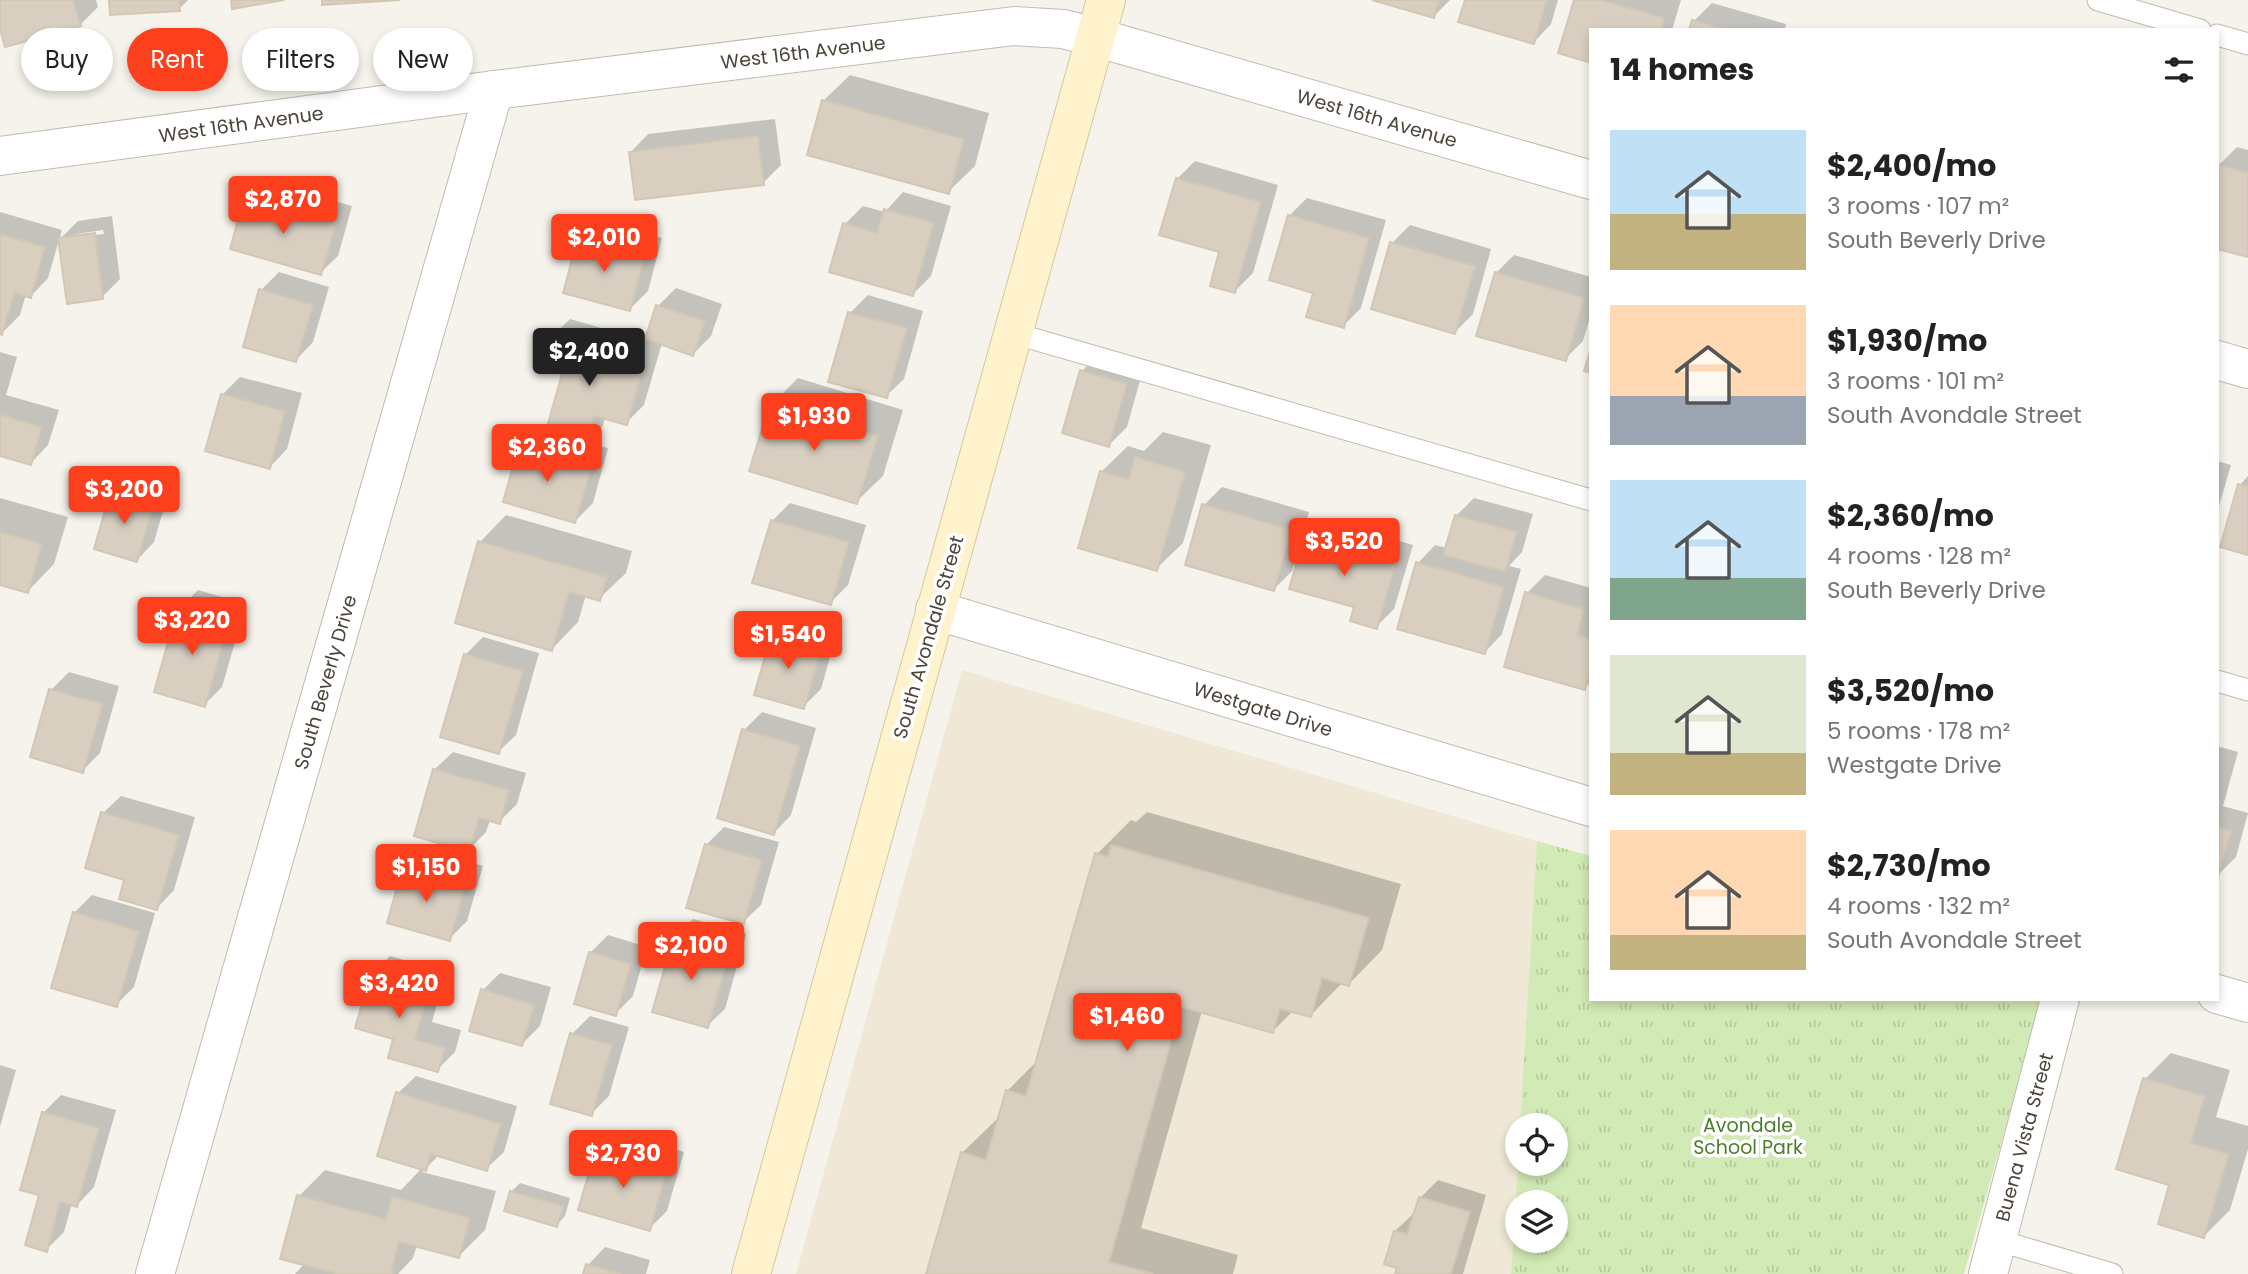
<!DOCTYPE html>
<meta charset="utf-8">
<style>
body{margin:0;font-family:Poppins,sans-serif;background:#f2f2f2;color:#222;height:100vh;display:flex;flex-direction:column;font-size:26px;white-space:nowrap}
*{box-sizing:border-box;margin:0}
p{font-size:23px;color:#767676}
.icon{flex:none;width:38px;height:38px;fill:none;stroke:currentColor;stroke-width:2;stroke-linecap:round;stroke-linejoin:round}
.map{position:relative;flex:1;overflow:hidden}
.side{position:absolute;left:1589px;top:28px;width:630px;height:973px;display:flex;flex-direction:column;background:#fff;border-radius:0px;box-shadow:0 4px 10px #0003}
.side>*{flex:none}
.hud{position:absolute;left:21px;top:28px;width:665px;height:63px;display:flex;gap:14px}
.fabs{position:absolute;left:1505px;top:1113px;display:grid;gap:14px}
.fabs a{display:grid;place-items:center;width:63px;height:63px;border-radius:50%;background:#fff;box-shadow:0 4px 10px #0003;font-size:35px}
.price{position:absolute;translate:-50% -60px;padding:0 16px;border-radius:7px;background:#fc3f1d;color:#fff;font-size:23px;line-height:46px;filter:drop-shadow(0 2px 4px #0008)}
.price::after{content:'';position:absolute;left:50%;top:42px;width:21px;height:16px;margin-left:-10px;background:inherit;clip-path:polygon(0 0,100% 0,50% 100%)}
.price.selected{background:#222;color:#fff}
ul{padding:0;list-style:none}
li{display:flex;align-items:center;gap:21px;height:175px;padding:0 21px}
li span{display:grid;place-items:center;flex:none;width:196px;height:140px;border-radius:0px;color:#555}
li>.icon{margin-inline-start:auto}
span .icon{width:84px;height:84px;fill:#fffc;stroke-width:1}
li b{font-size:30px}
h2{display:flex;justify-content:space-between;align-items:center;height:84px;padding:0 21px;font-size:30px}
.pill{padding:0 24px;border-radius:32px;background:#fff;box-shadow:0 4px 10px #0003;font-size:24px;line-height:63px}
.pill.selected{background:#fc3f1d;color:#fff}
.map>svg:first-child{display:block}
</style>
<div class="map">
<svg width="2248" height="1274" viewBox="0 0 2248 1274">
<defs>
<pattern id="grass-tufts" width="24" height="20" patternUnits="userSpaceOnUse" patternTransform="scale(1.75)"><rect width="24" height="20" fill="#d2eab5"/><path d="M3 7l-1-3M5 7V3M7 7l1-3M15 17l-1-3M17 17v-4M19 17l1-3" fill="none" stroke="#b6ca9c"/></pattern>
</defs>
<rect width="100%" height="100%" fill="#f6f3ec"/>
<!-- education -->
<path fill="#efe8d6" d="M962,670L1537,841L1520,1125H1517L1518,1164L1511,1274H796Z"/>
<!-- grass -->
<path fill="url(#grass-tufts)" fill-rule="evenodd" d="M1537,841L1591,856V999H2042L1964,1274H1511L1518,1164H1556V1125H1520ZM1517,1202H1556V1241H1517Z"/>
<!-- shadow -->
<g fill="#0003" fill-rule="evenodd">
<path d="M0,0H96L98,7L80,25L0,23Z"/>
<path d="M111,0H188L179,9Z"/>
<path d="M1378,0H1450L1434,16Z"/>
<path d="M1466,0H1558L1551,24L1534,42Z"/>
<path d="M1575,0H1681L1672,30H1591Z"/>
<path d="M1712,3L1786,24L1785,30H1691L1694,21Z"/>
<path d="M850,75L989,113L975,166L948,192L823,101Z"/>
<path d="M775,119L781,165L763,183L631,152L648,134Z"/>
<path d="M2237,147L2248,150V256L2219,165Z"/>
<path d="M1195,161L1278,185L1253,273L1235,291L1222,251L1177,179Z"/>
<path d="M264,181L352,206L338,256L320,273L246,199Z"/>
<path d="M903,192L951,206L931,276L913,294L845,224L863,206L885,212Z"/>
<path d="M1307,198L1386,220L1361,308L1343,326L1315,292L1289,216Z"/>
<path d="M0,212L62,230L48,278L31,296L26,294L20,315L2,333L0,332Z"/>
<path d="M112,216L120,279L102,297L60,239L78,221ZM103,230L104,234L77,237V234Z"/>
<path d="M597,220L662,238L648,291L630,309L579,238Z"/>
<path d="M1410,225L1491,249L1473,314L1455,332L1392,243Z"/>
<path d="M1514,255L1591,277V314L1583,341L1565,359L1496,273Z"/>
<path d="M279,272L329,287L313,342L296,360L261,290Z"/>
<path d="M676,288L722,304L711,336L693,354L662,343L644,405L626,423L605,417L603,426L587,442L608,448L593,503L575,521L521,446L539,428L548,431L564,373L552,337L570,319L646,341L658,306Z"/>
<path d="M868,295L923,311L904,379L886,396L850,313Z"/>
<path d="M0,352L17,357L6,395L59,410L48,445L31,463L0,454Z"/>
<path d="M1099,354L1144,366L1127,427L1109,445L1082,371Z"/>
<path d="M240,377L302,393L287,449L270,467L222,395Z"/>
<path d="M798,378L903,410L883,476L856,502L772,404Z"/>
<path d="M1163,432L1211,445L1183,543L1156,569L1101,472L1128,446L1144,451Z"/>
<path d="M2217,461L2231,465L2217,513Z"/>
<path d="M130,473L171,484L154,542L137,560L112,491Z"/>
<path d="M2248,476V553L2240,485Z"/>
<path d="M1222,487L1309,512L1292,571L1274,589L1204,505Z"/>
<path d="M0,498L68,517L54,564L28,591L0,583Z"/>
<path d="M1474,498L1533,514L1522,552L1509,566L1521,569L1502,634L1485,652L1418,563L1435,545L1447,548L1457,515Z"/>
<path d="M790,503L866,525L848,585L830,603L772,521Z"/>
<path d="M506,515L632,551L626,573L599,599L586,595L578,622L552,649L480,542Z"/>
<path d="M1323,519L1413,545L1394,609L1376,627L1356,606L1305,537Z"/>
<path d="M1545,575L1591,588V682L1584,688L1527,593Z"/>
<path d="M198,590L246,604L222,687L204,705L180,608Z"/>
<path d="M791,615L838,629L821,689L803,707L773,633Z"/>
<path d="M483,637L539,653L516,735L498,752L465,655Z"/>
<path d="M69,672L119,686L100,753L82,771L51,690Z"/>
<path d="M762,712L816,728L791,815L774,833L744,730Z"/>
<path d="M2217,746L2238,752L2223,806L2248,813L2236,857L2218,875Z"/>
<path d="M453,752L526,773L517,804L499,822L490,820L486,832L469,850L435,769Z"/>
<path d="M121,796L195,817L174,890L157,908L103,813Z"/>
<path d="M1147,812L1401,884L1382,950L1349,984L1343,982L1310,1016L1293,1011L1273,1031L1202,1011L1141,1228L1238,1255L1233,1274H928L962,1153L996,1120H999L1007,1091L1038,1060L1097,854L1131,820L1136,822Z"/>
<path d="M724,827L779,842L761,905L743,922L706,845Z"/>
<path d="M422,849L483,866L467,921L449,939L405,867Z"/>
<path d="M92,895L155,913L134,987L116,1005L74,913Z"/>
<path d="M693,919L746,934L725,1009L707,1026L675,937Z"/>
<path d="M608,935L647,947L633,996L615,1014L590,953Z"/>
<path d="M390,956L446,972L432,1022L461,1030L455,1052L437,1070L396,1038L372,974Z"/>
<path d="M500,973L551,987L540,1026L522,1044L483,990Z"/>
<path d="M590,1016L629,1027L609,1096L591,1114L572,1034Z"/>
<path d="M2171,1053L2230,1070L2216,1117L2248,1126V1149L2230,1210L2204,1236L2171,1184L2145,1079Z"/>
<path d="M0,1065L16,1070L0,1127Z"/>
<path d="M416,1076L517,1106L504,1152L486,1169L439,1155L422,1172L496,1191L485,1230L459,1256L417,1245L413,1258L398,1274H295L305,1263L299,1196L325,1170L401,1190L422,1168L398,1093Z"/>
<path d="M61,1095L116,1110L94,1187L77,1205L72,1203L64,1232L46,1250L41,1194L43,1113Z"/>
<path d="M615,1132L684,1152L667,1211L649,1229L597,1150Z"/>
<path d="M1438,1180L1486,1195L1463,1274H1397L1399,1267L1395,1231L1413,1214H1415L1420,1198Z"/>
<path d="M520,1183L570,1198L565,1216L557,1225L511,1192Z"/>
<path d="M605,1247L650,1260L646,1274H585L588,1265Z"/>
</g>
<!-- building -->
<g fill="#d8cfc1" stroke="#d3c7b4" stroke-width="2">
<path d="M0,0H73L81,26L5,47L0,29Z"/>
<path d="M109,0H179L180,11L110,15Z"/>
<path d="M231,0H284L232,9Z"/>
<path d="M322,0H400L322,5Z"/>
<path d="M1372,0H1439L1434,18Z"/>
<path d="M1465,0H1547L1534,44L1458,22Z"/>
<path d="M1574,0H1602L1664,18L1661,30H1591V63L1558,53Z"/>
<path d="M1692,20L1728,30H1689Z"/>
<path d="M822,100L964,139L949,194L807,155Z"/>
<path d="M758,136L764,185L635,200L629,152Z"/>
<path d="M2217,164L2248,173V257L2217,249Z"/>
<path d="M1176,178L1261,202L1235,293L1210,286L1219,252L1159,235Z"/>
<path d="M244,198L336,224L321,275L230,249Z"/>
<path d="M884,209L934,223L913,296L829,272L843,223L877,233Z"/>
<path d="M1288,215L1369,238L1344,328L1306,317L1313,293L1269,280Z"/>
<path d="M95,233L103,299L67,304L58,238Z"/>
<path d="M0,234L45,247L31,298L14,293L2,335L0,334Z"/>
<path d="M578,237L645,255L630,311L563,293Z"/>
<path d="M1390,242L1475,266L1455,334L1371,309Z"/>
<path d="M1495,272L1584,298L1566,361L1476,336Z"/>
<path d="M259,289L313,305L296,362L243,347Z"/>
<path d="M656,305L705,321L693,356L645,339Z"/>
<path d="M848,312L907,328L887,398L828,382Z"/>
<path d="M550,336L644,363L627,425L594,416L585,446L545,434L562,374L541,368Z"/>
<path d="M1591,348V373L1584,371Z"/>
<path d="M1080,370L1127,384L1109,447L1062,433Z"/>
<path d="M221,394L285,411L270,469L205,451Z"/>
<path d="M770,403L878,436L857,504L749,471Z"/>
<path d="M0,415L42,427L31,465L0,456Z"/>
<path d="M519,445L592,466L575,523L503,502Z"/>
<path d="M1135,457L1185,472L1157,571L1078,548L1100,471L1129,479Z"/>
<path d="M2238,484L2248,487V555L2220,547Z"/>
<path d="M111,490L154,502L137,562L94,549Z"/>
<path d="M1202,504L1292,530L1274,591L1185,565Z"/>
<path d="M1455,515L1517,532L1505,572L1443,555Z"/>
<path d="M771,520L849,542L831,605L752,583Z"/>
<path d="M0,532L42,544L28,593L0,585Z"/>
<path d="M1304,536L1396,562L1377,629L1350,621L1354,607L1289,589Z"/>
<path d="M478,541L607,577L600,601L569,592L552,651L455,623Z"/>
<path d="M1416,562L1504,587L1485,654L1397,629Z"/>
<path d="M1525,592L1584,609L1577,635L1591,639V669L1585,690L1504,667Z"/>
<path d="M178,607L229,621L205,707L154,692Z"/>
<path d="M772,632L822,647L804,709L754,695Z"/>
<path d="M464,654L523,671L499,754L440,737Z"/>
<path d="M49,689L103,704L83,773L30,757Z"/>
<path d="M742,729L800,746L774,835L717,818Z"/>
<path d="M433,769L509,790L500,824L479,818L469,852L414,836Z"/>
<path d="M101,812L179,835L157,910L119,899L124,880L85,868Z"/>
<path d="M2217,827L2231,831L2218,877L2217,876Z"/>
<path d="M705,844L762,860L744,924L686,908Z"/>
<path d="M1111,845L1369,918L1349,986L1322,978L1311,1017L1280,1009L1273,1033L1175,1005L1171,1019L1177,1020L1109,1262L1153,1274H926L961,1152L986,1160L1006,1090L1026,1096L1095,853L1108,857Z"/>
<path d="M403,866L466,884L450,941L387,923Z"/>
<path d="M73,912L139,931L117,1007L51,988Z"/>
<path d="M674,936L730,952L708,1028L652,1012Z"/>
<path d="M589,952L631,964L616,1016L574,1004Z"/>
<path d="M371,973L430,990L415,1039L445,1048L438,1072L388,1058L393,1039L355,1028Z"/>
<path d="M481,989L534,1005L522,1046L469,1031Z"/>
<path d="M570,1033L612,1045L592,1116L550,1104Z"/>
<path d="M2143,1078L2205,1096L2191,1143L2229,1154L2204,1238L2158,1224L2169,1185L2116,1169Z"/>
<path d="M396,1092L501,1124L487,1171L431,1154L426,1171L377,1156Z"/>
<path d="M42,1112L99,1128L77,1207L60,1202L47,1252L25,1245L39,1195L20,1190Z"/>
<path d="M596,1149L667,1169L650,1231L578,1210Z"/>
<path d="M510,1191L563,1206L557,1227L504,1211Z"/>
<path d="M297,1195L386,1219L392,1196L470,1218L459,1258L399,1242L391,1274H339L280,1259Z"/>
<path d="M1419,1197L1470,1212L1451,1274H1395L1397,1268L1384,1264L1394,1231L1407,1234Z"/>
<path d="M586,1264L621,1274H583Z"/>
</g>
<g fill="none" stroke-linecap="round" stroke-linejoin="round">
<defs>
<g id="lane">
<path d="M2098,0L2200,30"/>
<path d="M2217,35L2248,44"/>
<path d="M1013,333L1591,500"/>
<path d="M2217,681L2248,690"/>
<path d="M1997,1240L2112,1274"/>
</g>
<g id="street">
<path d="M0,156L494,90L1014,26L1063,29L1095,37L1591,180"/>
<path d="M2217,360L2248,369"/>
<path d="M935,610L1591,807"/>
<path d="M2217,994L2248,1003"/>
<path d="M155,1274L494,90"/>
<path d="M1988,1274L2060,999"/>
</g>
<path id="secondary" d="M751,1274L1106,0"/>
</defs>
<!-- lane casing -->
<use href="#lane" stroke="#c2bbae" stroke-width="23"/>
<!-- street casing -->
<use href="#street" stroke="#c2bbae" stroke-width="40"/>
<!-- secondary casing -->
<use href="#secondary" stroke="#d6c79b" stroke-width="40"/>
<!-- lane -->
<use href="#lane" stroke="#fff" stroke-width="21"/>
<!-- street -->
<use href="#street" stroke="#fff" stroke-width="38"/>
<!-- secondary -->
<use href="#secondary" stroke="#fff3cd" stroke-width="38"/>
</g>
<g text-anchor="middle" stroke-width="7" stroke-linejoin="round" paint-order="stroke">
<!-- street labels -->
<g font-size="19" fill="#4b4439" stroke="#fff">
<text transform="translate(803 52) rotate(-7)" y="7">West 16th Avenue</text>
<text transform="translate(1377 118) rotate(16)" y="7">West 16th Avenue</text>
<text transform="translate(241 124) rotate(-8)" y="7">West 16th Avenue</text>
<text transform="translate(928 637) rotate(-74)" y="7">South Avondale Street</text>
<text transform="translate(325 682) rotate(-74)" y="7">South Beverly Drive</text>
<text transform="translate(1263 709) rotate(17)" y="7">Westgate Drive</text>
<text transform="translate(2024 1137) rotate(-75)" y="7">Buena Vista Street</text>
</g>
<!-- park labels -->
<g font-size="19" fill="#4a7f2a" stroke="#fff">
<text x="1748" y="1132">Avondale<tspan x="1748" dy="22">School Park</tspan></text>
</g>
</g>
</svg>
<div class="fabs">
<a><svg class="icon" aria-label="locate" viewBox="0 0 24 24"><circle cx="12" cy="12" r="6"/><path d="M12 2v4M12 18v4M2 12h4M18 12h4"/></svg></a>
<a><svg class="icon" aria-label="layers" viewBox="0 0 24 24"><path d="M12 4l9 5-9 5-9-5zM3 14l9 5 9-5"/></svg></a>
</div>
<b class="price" style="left:283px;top:236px">$2,870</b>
<b class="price" style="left:604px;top:274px">$2,010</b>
<b class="price selected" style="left:589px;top:388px">$2,400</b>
<b class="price" style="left:814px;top:453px">$1,930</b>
<b class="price" style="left:547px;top:484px">$2,360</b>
<b class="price" style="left:124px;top:526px">$3,200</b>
<b class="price" style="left:1344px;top:578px">$3,520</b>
<b class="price" style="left:192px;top:657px">$3,220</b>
<b class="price" style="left:788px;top:671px">$1,540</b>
<b class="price" style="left:426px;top:904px">$1,150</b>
<b class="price" style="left:691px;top:982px">$2,100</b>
<b class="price" style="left:399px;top:1020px">$3,420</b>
<b class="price" style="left:1127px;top:1053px">$1,460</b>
<b class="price" style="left:623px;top:1190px">$2,730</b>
<div class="hud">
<a class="pill">Buy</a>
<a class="pill selected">Rent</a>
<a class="pill">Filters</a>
<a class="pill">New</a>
</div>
<section class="side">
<h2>14 homes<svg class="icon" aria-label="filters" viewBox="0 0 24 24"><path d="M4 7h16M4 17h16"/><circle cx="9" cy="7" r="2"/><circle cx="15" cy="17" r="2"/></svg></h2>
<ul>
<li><span style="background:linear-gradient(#bfe0f5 60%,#c2b280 0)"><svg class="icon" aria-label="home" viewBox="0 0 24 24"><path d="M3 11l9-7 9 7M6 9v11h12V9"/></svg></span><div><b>$2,400/mo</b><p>3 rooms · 107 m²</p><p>South Beverly Drive</p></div></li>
<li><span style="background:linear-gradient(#ffd9b3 65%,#9aa5b1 0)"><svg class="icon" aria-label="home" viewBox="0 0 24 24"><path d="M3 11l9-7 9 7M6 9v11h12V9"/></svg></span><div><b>$1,930/mo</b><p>3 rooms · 101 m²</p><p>South Avondale Street</p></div></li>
<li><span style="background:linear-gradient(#bfe0f5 70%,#7fa58c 0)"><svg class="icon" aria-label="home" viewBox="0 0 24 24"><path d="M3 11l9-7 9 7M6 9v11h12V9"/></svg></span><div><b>$2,360/mo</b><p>4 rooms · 128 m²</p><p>South Beverly Drive</p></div></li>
<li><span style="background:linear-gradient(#dfe7d0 70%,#c2b280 0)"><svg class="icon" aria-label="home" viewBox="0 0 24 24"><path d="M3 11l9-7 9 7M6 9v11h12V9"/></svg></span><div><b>$3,520/mo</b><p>5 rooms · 178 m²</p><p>Westgate Drive</p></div></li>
<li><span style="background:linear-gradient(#ffd9b3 75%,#c2b280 0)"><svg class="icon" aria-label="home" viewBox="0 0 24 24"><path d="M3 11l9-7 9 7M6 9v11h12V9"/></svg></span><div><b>$2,730/mo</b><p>4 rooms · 132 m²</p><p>South Avondale Street</p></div></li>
</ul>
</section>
</div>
